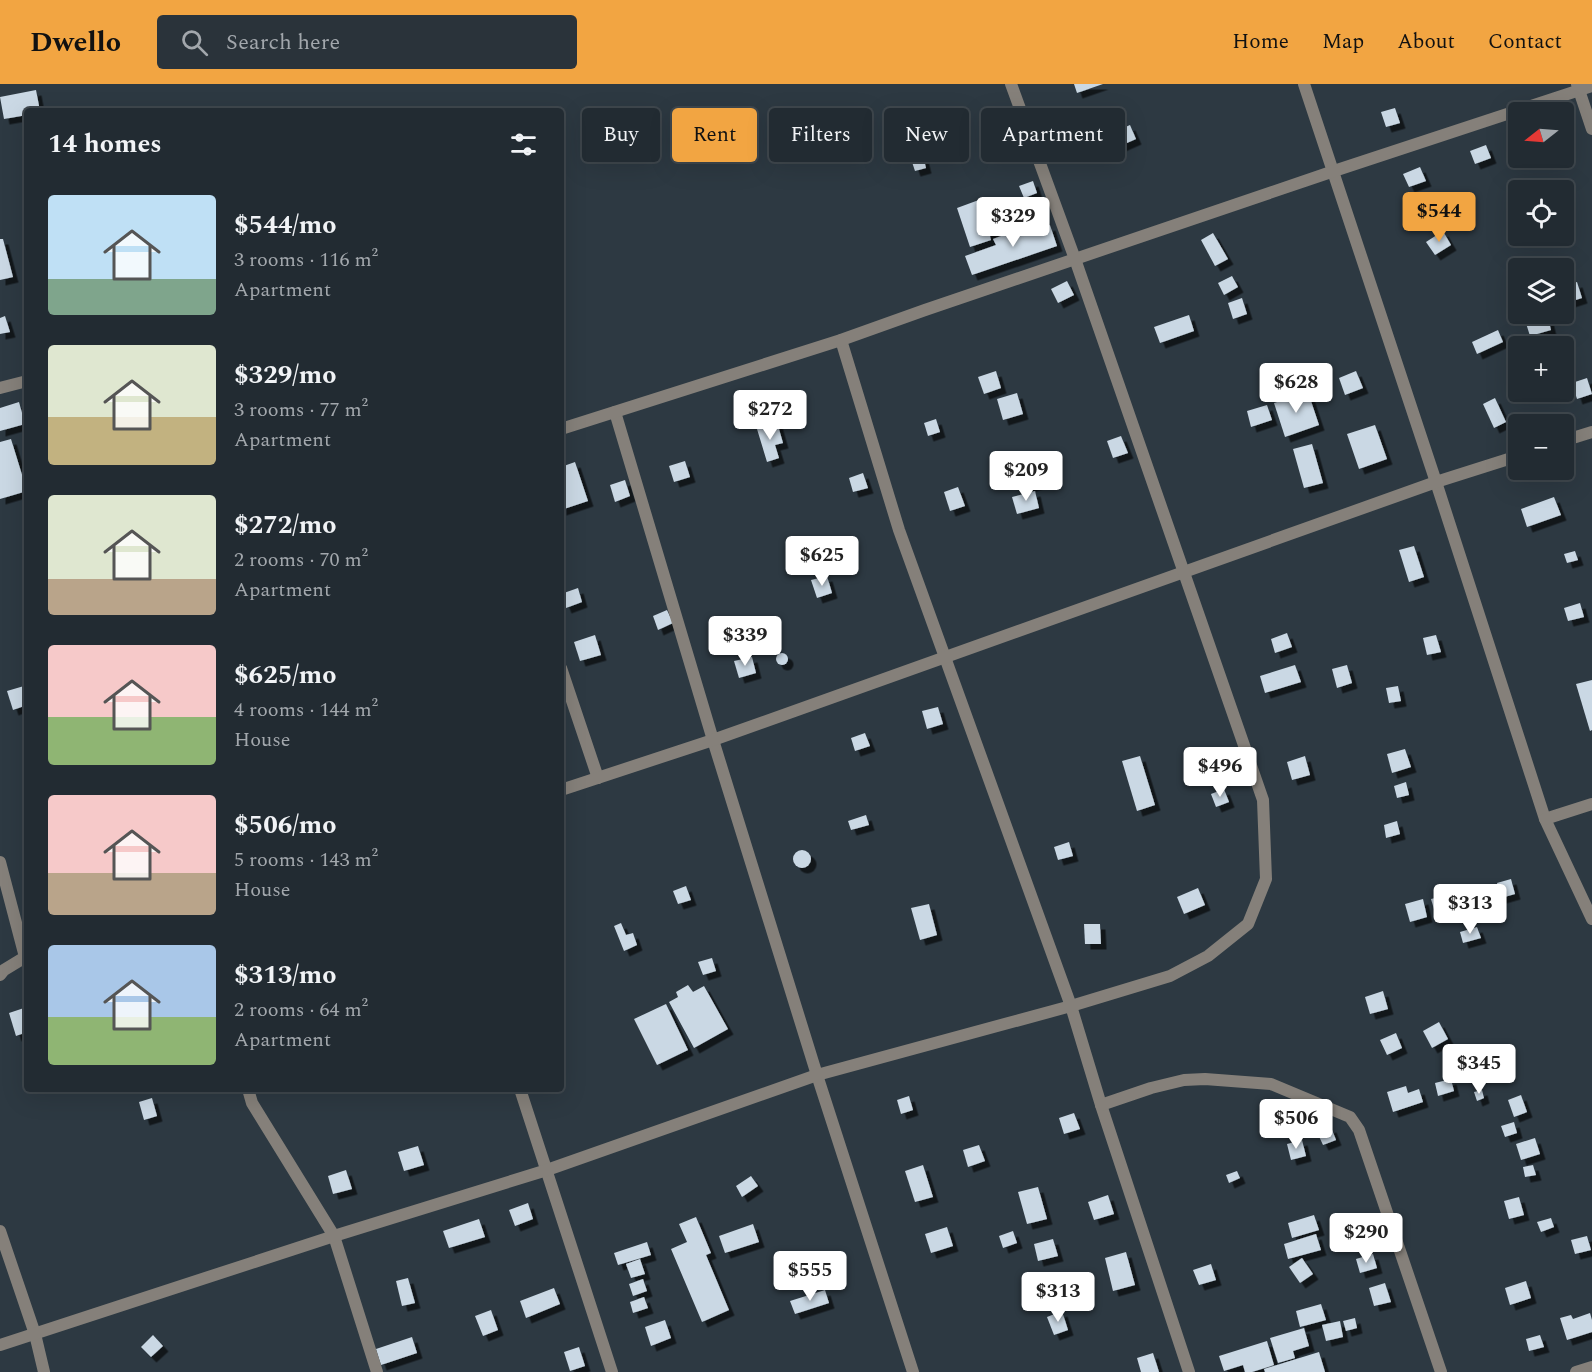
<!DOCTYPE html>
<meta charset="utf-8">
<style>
body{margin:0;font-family:Spectral,serif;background:#2a333a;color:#f1f3f6;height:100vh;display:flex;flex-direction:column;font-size:22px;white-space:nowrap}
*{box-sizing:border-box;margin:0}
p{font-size:20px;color:#a2a7ac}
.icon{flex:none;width:33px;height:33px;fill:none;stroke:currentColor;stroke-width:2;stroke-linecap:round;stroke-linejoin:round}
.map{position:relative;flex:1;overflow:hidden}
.panel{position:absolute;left:24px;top:24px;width:540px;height:984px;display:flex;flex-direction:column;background:#222b32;border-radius:6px;box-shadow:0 6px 24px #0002,0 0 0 2px #3f474d}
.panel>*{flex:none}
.banner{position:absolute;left:582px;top:24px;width:570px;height:54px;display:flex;gap:12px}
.needle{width:39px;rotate:253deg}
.buttons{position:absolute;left:1508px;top:18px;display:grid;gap:12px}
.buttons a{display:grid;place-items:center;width:66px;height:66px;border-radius:6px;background:#222b32;box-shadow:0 6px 24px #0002,0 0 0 2px #3f474d;font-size:30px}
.price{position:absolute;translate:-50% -51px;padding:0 14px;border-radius:6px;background:#fff;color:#222;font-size:20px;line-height:39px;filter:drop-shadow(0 2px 3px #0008)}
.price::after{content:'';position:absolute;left:50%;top:36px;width:18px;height:14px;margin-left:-9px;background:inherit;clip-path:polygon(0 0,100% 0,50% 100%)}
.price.active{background:#f2a542;color:#111}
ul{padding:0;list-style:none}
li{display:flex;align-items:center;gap:18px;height:150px;padding:0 24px}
li span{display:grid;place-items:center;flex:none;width:168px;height:120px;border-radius:6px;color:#555}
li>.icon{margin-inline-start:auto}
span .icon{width:72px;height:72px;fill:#fffc;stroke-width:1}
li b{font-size:26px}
h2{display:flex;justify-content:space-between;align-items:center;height:72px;padding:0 24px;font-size:26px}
.tag{padding:0 21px;border-radius:6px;background:#222b32;box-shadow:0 6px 24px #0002,0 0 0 2px #3f474d;font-size:21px;line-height:54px}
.tag.active{background:#f2a542;color:#111}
header{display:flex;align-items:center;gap:36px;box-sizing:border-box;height:84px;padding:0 30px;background:#f2a542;color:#111}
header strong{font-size:28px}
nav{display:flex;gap:33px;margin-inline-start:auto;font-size:21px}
.search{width:420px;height:54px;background:#2a333a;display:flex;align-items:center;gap:15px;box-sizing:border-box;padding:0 21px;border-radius:6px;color:#a2a7ac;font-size:22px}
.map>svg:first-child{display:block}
</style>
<header>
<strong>Dwello</strong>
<div class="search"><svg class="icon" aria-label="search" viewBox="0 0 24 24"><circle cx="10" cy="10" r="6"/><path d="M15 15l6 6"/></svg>Search here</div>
<nav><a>Home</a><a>Map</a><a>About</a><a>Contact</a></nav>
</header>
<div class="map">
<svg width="1592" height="1288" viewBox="0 0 1592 1288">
<defs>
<filter id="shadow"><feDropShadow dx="5.5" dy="5.5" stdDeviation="0" flood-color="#0009"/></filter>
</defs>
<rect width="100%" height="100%" fill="#2d3942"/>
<!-- building -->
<g fill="#cad8e4" filter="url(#shadow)">
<path d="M1074,0H1103L1077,9Z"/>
<path d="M36,6L40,27H27V31L4,35L0,13Z"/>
<path d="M1395,24L1400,39L1386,43L1381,28Z"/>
<path d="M1130,41L1136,55L1093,74L1087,60Z"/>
<path d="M1486,61L1491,74L1475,80L1470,67Z"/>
<path d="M923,72L926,84L915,87L911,75Z"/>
<path d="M1420,83L1426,97L1409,103L1403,90Z"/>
<path d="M1033,97L1037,109L1024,114L1019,102Z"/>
<path d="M987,113L999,150L990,152L991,156L970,163L957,124Z"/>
<path d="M1008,113L1012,125L996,130L992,119Z"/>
<path d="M1034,121L1038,133L1003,145L1000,137L1018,131L1016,126Z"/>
<path d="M1042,137L1044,143L1050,141L1057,162L972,191L965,172L996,161L993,155Z"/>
<path d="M1443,147L1451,161L1435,171L1426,158Z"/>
<path d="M1213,149L1228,175L1215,182L1201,156Z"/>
<path d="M1540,152H1558L1542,158Z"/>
<path d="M0,155H3L13,193L0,196Z"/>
<path d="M1232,192L1238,203L1224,211L1218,199Z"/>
<path d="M1067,197L1074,211L1058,219L1051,205Z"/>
<path d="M1577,198L1582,214L1563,220V202Z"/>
<path d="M1242,214L1247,230L1233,235L1228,219Z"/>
<path d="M1547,230L1551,246L1530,252L1525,236Z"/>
<path d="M1189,231L1194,247L1160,259L1154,243Z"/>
<path d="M5,232L10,248L0,250V234Z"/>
<path d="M1498,246L1503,258L1477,270L1472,258Z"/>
<path d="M996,287L1001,304L984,310L978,293Z"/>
<path d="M1356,287L1363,304L1345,311L1339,294Z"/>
<path d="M1587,294L1592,310L1577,315L1572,299Z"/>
<path d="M1308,308L1319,341L1285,353L1274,319Z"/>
<path d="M1017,309L1023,330L1003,336L997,315Z"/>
<path d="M1495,314L1506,338L1494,344L1483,320Z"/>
<path d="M19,318L25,340L0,347V324Z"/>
<path d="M1267,321L1272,336L1251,343L1247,327Z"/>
<path d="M936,335L940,348L928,352L924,339Z"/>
<path d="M777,338L783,359L775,361L779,374L767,378L757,345Z"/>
<path d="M1375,341L1387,375L1359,385L1347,350Z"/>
<path d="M1121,352L1128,369L1113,374L1107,357Z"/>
<path d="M11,355L23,394L27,393V407L0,415V358Z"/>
<path d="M1312,360L1323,399L1304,404L1293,365Z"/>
<path d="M685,377L690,393L674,398L669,382Z"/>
<path d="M575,378L588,417L561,426V383Z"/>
<path d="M1036,383L1041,399L1024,404L1019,388Z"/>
<path d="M863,389L868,404L853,408L849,394Z"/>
<path d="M625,396L630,412L615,418L610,401Z"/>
<path d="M958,403L965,422L950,427L944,408Z"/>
<path d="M1035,407L1039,424L1017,430L1012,413Z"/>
<path d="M1554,413L1561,431L1527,443L1521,425Z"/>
<path d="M1414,462L1424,493L1409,498L1399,466Z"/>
<path d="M1575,467L1578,476L1567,479L1564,470Z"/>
<path d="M827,492L832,509L817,514L811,496Z"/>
<path d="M578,504L582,518L566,524L561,510Z"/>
<path d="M1580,519L1584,533L1568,537L1564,524Z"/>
<path d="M667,526L673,539L658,546L653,532Z"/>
<path d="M1287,549L1292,563L1275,569L1271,555Z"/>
<path d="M595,551L601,571L580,577L574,558Z"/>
<path d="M1436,551L1441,568L1427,571L1423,554Z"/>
<circle cx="782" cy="575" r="6"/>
<path d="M752,573L756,589L739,594L734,577Z"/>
<path d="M1295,581L1301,598L1265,609L1260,592Z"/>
<path d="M1347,581L1352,599L1337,604L1332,585Z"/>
<path d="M1592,596V646L1590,647L1576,600Z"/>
<path d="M24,602L27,612V621L13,626L7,607Z"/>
<path d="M1398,602L1401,617L1389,619L1386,604Z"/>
<path d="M938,623L943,640L927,645L922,627Z"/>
<path d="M865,649L870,662L855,667L851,654Z"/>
<path d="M1405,665L1411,683L1392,689L1387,670Z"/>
<path d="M1140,672L1155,721L1137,727L1122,677Z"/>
<path d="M1305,672L1310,691L1292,696L1287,678Z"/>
<path d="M1406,698L1409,711L1397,714L1394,702Z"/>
<path d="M1224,705L1229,718L1216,723L1211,710Z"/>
<path d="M866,731L869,741L851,746L848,737Z"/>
<path d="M1397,737L1400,750L1386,754L1384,741Z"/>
<path d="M1069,758L1073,772L1058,776L1054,763Z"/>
<circle cx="802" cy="775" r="9"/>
<path d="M1511,795L1515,810L1501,814L1497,799Z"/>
<path d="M686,802L691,816L678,820L673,807Z"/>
<path d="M1198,804L1205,821L1184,830L1177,813Z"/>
<path d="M1448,811L1452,828L1436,832L1431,815Z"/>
<path d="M1423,815L1427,833L1410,838L1405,820Z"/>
<path d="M929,820L937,851L920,856L911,824Z"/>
<path d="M621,839L626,851L633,849L637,861L624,867L614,842Z"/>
<path d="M1084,840H1100L1101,860H1085Z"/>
<path d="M1477,843L1481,854L1463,859L1460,848Z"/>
<path d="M712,874L716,887L703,891L698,878Z"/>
<path d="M688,901L693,908L704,902L728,945L694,964L669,918L678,913L676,908Z"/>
<path d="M1383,907L1388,925L1370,930L1365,913Z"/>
<path d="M666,920L688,966L657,981L634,935Z"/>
<path d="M27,923V948L16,952L9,929Z"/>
<path d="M1439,938L1448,955L1432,964L1423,947Z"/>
<path d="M1396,949L1402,964L1387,971L1380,956Z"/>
<path d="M1451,995L1454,1007L1438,1012L1435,999Z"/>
<path d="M1406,1002L1408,1009L1419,1005L1423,1018L1393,1028L1387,1008Z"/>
<path d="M1482,1006L1484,1014L1477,1017L1474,1008Z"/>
<path d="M1521,1011L1527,1028L1514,1033L1508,1016Z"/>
<path d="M909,1012L913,1026L901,1030L897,1016Z"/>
<path d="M152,1014L157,1032L144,1036L139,1018Z"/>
<path d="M1074,1029L1080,1045L1064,1050L1059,1034Z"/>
<path d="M1514,1038L1517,1049L1505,1053L1501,1042Z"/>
<path d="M1331,1043L1336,1056L1323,1061L1317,1048Z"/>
<path d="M1535,1054L1540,1070L1521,1076L1516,1060Z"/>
<path d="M1302,1056L1306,1072L1291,1076L1287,1060Z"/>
<path d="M979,1061L985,1077L968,1083L963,1066Z"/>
<path d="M418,1062L424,1081L404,1087L398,1068Z"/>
<path d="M923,1081L933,1113L915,1118L905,1087Z"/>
<path d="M1533,1081L1536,1091L1525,1093L1523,1083Z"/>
<path d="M346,1086L352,1105L333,1110L328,1092Z"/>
<path d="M1237,1087L1240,1094L1229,1099L1226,1091Z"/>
<path d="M751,1092L758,1102L742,1113L736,1102Z"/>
<path d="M1038,1103L1047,1135L1027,1140L1018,1108Z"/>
<path d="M1108,1111L1114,1130L1094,1136L1088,1118Z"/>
<path d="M1519,1113L1524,1131L1509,1135L1504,1117Z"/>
<path d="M528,1119L533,1135L515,1142L509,1126Z"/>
<path d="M1314,1131L1319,1146L1292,1154L1288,1139Z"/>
<path d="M696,1133L711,1169L706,1171L729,1226L702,1238L671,1165L687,1158L679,1140Z"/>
<path d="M1551,1134L1554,1143L1541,1148L1537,1138Z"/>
<path d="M479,1135L485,1153L449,1164L443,1147Z"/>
<path d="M753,1140L759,1158L725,1169L719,1152Z"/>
<path d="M947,1143L953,1162L931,1169L925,1150Z"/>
<path d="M1013,1147L1017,1159L1003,1164L999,1152Z"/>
<path d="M1316,1150L1321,1166L1288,1175L1284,1160Z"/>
<path d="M1587,1152L1591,1166L1575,1170L1571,1156Z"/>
<path d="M1053,1155L1058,1172L1038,1177L1034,1160Z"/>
<path d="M647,1158L651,1171L618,1181L614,1169Z"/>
<path d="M1126,1168L1135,1201L1113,1207L1105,1174Z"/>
<path d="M1373,1170L1377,1184L1360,1189L1356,1175Z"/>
<path d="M1302,1174L1313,1190L1300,1199L1289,1183Z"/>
<path d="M640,1175L645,1190L631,1194L626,1180Z"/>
<path d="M1211,1180L1216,1196L1199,1201L1193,1186Z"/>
<path d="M408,1194L415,1219L402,1222L396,1197Z"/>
<path d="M643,1195L647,1207L633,1212L629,1200Z"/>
<path d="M1526,1197L1531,1214L1510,1221L1505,1204Z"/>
<path d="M1385,1199L1391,1218L1374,1222L1369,1204Z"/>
<path d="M554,1204L560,1220L526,1234L520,1217Z"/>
<path d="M825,1206L829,1219L795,1230L790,1217Z"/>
<path d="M644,1213L648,1224L633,1229L630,1218Z"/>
<path d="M1321,1220L1326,1236L1300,1243L1296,1227Z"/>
<path d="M491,1226L498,1246L483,1252L475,1232Z"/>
<path d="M1062,1227L1068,1246L1054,1251L1047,1233Z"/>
<path d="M1590,1229L1592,1236V1248L1567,1256L1560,1234L1571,1231L1573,1235Z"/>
<path d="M1355,1234L1357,1244L1346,1247L1343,1237Z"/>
<path d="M665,1236L671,1254L651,1262L645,1243Z"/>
<path d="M1340,1237L1343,1253L1326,1257L1322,1241Z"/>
<path d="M1304,1244L1309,1262L1293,1267L1295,1274L1278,1279L1270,1254Z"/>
<path d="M153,1251L163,1262L151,1273L141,1263Z"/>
<path d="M1540,1251L1544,1263L1529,1267L1526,1255Z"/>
<path d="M412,1253L417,1269L381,1281L376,1265Z"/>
<path d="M1267,1257L1274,1281L1252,1288H1245L1243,1281L1224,1287L1219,1272Z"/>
<path d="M579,1263L585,1282L570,1287L564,1268Z"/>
<path d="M1319,1268L1325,1288H1265L1264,1285Z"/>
<path d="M1153,1269L1159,1288H1141L1137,1274Z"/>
</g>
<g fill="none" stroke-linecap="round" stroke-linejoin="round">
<!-- minor -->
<g stroke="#85807a" stroke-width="12">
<path d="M1304,0L1436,398L1545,735L1592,835"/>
<path d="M1577,0L1592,45"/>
<path d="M841,256L899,446L1071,922L1101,1021L1189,1288"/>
<path d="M0,304L27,297"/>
<path d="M615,328L713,656L817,991L913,1288"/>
<path d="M561,345L841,256L925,226L1334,87L1592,2"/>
<path d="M1563,357L1592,348"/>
<path d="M561,584L598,694"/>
<path d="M561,706L713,656L1436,398L1518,372"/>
<path d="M1545,735L1592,720"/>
<path d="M0,778L25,873"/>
<path d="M0,891L4,886L27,872"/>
<path d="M248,1005L252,1019L334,1152L377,1288"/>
<path d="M520,1005L612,1288"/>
<path d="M1101,1021L1151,1004L1184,996L1205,995L1271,1000L1350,1033L1359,1046L1441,1288"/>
<path d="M0,1147L35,1250L44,1288"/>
<path d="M0,1261L334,1152L547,1086L817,991L1071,922L1170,892L1208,872L1248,840L1266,795L1263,716L1075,175L1011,0"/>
<path d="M1576,1288L1592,1283"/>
</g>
</g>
</svg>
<div class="buttons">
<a><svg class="needle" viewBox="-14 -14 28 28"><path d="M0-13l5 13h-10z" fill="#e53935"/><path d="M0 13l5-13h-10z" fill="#a2a7ac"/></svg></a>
<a><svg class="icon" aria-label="locate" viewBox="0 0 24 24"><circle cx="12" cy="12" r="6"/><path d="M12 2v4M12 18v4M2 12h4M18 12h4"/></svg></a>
<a><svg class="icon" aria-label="layers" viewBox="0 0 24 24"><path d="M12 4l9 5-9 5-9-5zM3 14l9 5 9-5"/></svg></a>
<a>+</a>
<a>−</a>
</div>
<b class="price active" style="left:1439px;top:159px">$544</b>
<b class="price" style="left:1013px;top:164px">$329</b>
<b class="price" style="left:1296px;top:330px">$628</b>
<b class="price" style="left:770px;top:357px">$272</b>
<b class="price" style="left:1026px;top:418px">$209</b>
<b class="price" style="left:822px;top:503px">$625</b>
<b class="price" style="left:745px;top:583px">$339</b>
<b class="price" style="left:1220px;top:714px">$496</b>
<b class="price" style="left:1470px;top:851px">$313</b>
<b class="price" style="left:1479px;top:1011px">$345</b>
<b class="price" style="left:1296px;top:1066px">$506</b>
<b class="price" style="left:1366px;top:1180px">$290</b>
<b class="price" style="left:810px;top:1218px">$555</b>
<b class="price" style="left:1058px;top:1239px">$313</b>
<div class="banner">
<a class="tag">Buy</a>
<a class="tag active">Rent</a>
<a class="tag">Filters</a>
<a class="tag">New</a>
<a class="tag">Apartment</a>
</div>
<section class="panel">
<h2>14 homes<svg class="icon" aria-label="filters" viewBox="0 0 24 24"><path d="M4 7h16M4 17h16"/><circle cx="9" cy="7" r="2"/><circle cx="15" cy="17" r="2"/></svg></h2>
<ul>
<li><span style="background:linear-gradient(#bfe0f5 70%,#7fa58c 0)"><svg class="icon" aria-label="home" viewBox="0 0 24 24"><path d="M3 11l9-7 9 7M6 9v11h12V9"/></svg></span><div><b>$544/mo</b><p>3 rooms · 116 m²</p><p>Apartment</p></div></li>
<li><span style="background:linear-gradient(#dfe7d0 60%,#c2b280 0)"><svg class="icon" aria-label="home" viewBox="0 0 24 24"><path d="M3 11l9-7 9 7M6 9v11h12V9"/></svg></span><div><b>$329/mo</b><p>3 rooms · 77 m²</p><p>Apartment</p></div></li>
<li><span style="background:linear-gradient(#dfe7d0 70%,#b9a48a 0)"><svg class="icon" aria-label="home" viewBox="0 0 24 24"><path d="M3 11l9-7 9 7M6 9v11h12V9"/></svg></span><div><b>$272/mo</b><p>2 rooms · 70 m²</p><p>Apartment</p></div></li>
<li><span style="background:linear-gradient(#f6c9c9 60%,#8fb573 0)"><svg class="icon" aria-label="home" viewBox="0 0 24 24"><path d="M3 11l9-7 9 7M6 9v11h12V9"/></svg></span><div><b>$625/mo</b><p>4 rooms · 144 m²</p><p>House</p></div></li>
<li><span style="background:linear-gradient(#f6c9c9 65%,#b9a48a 0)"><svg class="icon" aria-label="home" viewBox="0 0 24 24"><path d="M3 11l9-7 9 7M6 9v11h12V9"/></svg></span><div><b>$506/mo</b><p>5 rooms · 143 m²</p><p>House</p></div></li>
<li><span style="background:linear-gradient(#a9c7e8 60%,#8fb573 0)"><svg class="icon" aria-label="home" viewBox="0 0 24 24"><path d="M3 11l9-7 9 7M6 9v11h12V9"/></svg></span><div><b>$313/mo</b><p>2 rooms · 64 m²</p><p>Apartment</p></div></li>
</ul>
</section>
</div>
